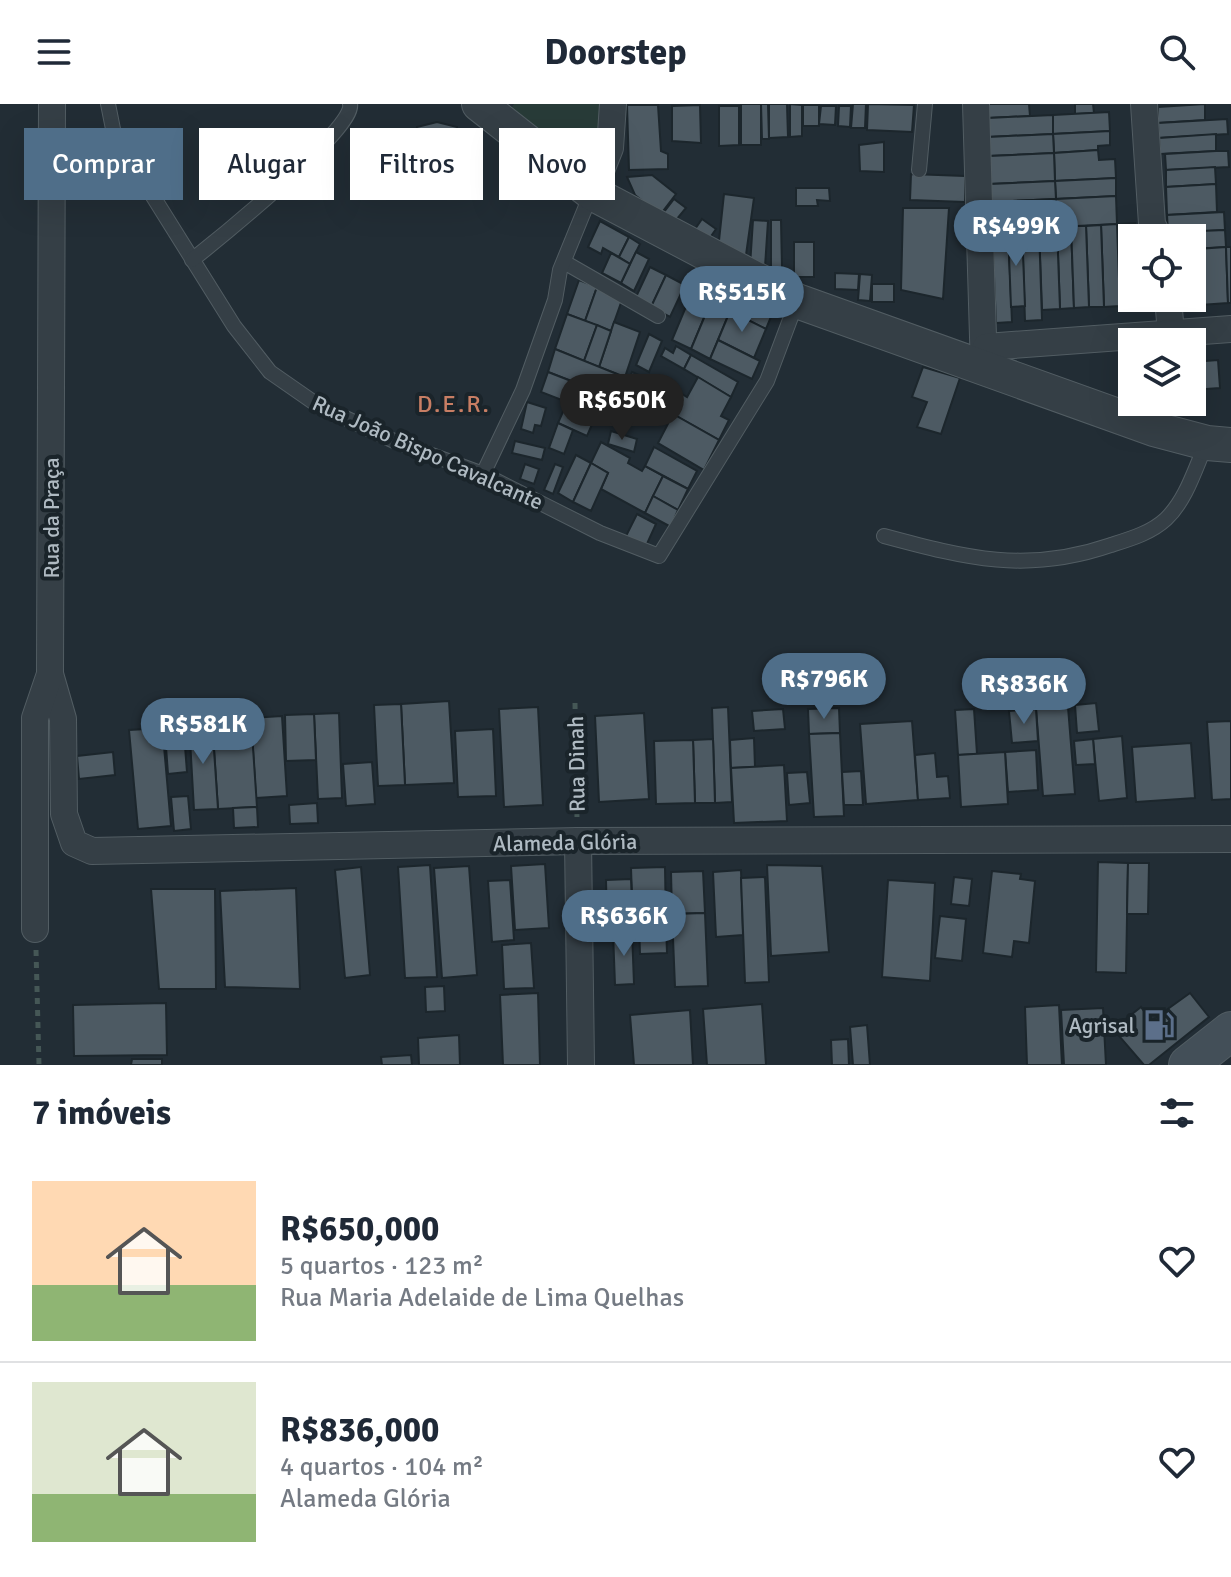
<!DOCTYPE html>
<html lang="pt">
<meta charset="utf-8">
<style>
body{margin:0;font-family:Signika,sans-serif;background:#f2f2f3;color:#1f2937;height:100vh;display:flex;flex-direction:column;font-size:30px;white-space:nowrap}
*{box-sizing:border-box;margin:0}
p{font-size:26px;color:#747a83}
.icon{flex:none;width:44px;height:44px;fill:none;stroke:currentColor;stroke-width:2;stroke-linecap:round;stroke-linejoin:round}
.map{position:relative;height:961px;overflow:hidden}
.side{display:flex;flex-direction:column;background:#fff;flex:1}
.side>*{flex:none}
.guide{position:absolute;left:24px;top:24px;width:800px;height:72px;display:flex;gap:16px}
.tools{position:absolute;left:1118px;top:120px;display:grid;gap:16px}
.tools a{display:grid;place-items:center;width:88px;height:88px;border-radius:0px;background:#fff;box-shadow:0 8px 32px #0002;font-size:40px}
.price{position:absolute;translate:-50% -68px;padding:0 18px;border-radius:28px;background:#4f6e89;color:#fff;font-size:26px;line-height:52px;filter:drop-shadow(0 2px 4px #0008)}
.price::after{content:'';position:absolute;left:50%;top:48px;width:24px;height:18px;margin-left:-12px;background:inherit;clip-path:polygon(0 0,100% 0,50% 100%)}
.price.on{background:#222;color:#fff}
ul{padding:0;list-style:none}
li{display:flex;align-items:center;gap:24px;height:200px;padding:0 32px}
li+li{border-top:2px solid #e0e1e3}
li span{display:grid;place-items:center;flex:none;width:224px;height:160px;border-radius:0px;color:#555}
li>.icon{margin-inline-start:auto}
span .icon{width:96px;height:96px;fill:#fffc;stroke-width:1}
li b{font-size:34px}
h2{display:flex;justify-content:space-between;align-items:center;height:96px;padding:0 32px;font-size:34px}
.chip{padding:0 28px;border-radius:0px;background:#fff;box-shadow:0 8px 32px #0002;font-size:28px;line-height:72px}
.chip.on{background:#4f6e89;color:#fff}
header{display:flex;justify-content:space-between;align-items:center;height:104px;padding:0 32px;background:#fff;font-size:36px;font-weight:700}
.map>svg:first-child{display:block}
</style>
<header><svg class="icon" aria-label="menu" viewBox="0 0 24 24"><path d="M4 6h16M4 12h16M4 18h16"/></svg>Doorstep<svg class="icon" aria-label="search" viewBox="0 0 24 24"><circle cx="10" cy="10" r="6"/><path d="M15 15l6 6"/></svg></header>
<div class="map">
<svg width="1231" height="961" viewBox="0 0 1231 961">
<rect width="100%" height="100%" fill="#222d35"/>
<!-- green -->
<path fill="#283b38" d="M514,0H602L603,32L592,74L508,10Z"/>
<!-- building -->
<g fill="#4d5a63" stroke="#1c262c" stroke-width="2">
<rect x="741" y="0" width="20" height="41"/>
<path d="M761,0H768L769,35H762Z"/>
<path d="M769,0H787L788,33L769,34Z"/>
<path d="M790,0L802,1V32L790,33Z"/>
<path d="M853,0H866L865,24H851Z"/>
<path d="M868,0L914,1L912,28L867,26Z"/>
<path d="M987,0H1029L1030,12L988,14Z"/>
<path d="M1075,0H1093L1094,9L1075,10Z"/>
<path d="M1205,0V16L1158,19V3Z"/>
<path d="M627,1H658L661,47L668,50V65L629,66Z"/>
<path d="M700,1L701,39L672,37V2Z"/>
<rect x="803" y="1" width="16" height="21"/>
<path d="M719,2H739V41L719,42Z"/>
<path d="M821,2H836L835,21L819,20Z"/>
<path d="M839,2H851L850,23L838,22Z"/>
<path d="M1109,8L1110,27L1053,30V11Z"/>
<path d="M1053,11V30L988,33V14Z"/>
<path d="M1227,15L1228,30L1159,34L1158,19Z"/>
<path d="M437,18L457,23L456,95L418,92L417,23Z"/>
<path d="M1110,27V41L1098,42V46L1054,49L1053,30Z"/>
<path d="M1053,30L1054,49L989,52L988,33Z"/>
<path d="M1216,30V47L1160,50L1159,34Z"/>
<path d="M884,38V68L860,67L859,41Z"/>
<path d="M1098,46L1099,56L1115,55L1116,74L1055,77L1054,49Z"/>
<path d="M1216,47H1228L1229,63L1166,66L1165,50Z"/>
<path d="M1054,49L1055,77L990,80L989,52Z"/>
<path d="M1215,63L1216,80L1166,83V66Z"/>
<path d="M911,70L965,72V98L910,96Z"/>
<path d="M652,71L676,90L660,111L635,91L627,73Z"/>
<path d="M1116,74V92L1056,95L1055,77Z"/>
<path d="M1055,77L1056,95L991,98L990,80Z"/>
<path d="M1216,80L1217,108L1167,111L1166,83Z"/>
<path d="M796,84H829L830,97L817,96L818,102H796Z"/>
<path d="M724,90L754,94L745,158L718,146Z"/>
<path d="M1116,92L1117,120L1057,123L1056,95Z"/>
<path d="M674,95L686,104L672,121L661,112Z"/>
<path d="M1056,95L1057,123L992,126L991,98Z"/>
<path d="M903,104H949L943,195L901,186Z"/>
<path d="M1224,108L1225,126L1168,129L1167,111Z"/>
<path d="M702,115L716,125L707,138L693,128Z"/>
<path d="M753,116L768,117L765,163L750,162Z"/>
<path d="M771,116H781L782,164H771Z"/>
<path d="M600,117L629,133L619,153L603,144L601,150L588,143Z"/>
<path d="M1135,119L1132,194H1137L1138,201L1120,202L1117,120Z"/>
<path d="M1117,120L1120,202L1104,203L1101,121Z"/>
<path d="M1101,121L1104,203H1089L1086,122Z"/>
<path d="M1071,122L1074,204L1060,205L1057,123Z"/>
<path d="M1071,122H1086L1089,203L1074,204Z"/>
<path d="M1057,123L1060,205L1042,206L1039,124Z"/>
<path d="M1039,124L1042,216L1025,217L1022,125Z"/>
<path d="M1008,125L1012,218L996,219L992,126Z"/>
<path d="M1008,125H1022L1025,202L1011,203Z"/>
<path d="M1225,126L1226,143L1192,145V134H1177L1176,128Z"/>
<path d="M629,133L640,140L630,160L619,153Z"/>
<rect x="794" y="138" width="20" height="35"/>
<path d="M1226,143L1228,199L1200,201L1197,145Z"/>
<path d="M1226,143H1231V199H1228Z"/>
<path d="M636,148L649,155L634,187L621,179Z"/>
<path d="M611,149L630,160L621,179L602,169Z"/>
<path d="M650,163L666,171L651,203L635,195Z"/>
<path d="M835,169L859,170L858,186L835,185Z"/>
<path d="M1192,169H1198L1200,201L1180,202L1179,194H1192Z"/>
<path d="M860,170L872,171L870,197L858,196Z"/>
<path d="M666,171L685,181L670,213L651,203Z"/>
<path d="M579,176L597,183L585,217L567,210Z"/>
<rect x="872" y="180" width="22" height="18"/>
<path d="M695,181L714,190L691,245L672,236Z"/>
<path d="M597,183L623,193L611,227L585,217Z"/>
<path d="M714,190L733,200L710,255L691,245Z"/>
<path d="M737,191L773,208L766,225L730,207Z"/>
<path d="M730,207L766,225L754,254L718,236Z"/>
<path d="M567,210L597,221L584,257L555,245Z"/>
<path d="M614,218L640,228L625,273L599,263Z"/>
<path d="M597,221L611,227L599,263L584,257Z"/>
<path d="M649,230L662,237L649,268L636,261Z"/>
<path d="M718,236L760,257L752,275L710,255Z"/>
<path d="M676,242L691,251L684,265L661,252L665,244L673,249Z"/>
<path d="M555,245L617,270L610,292L548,268Z"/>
<path d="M691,251L738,278L731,293L684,265Z"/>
<path d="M1218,256L1220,284L1192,286V258Z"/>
<path d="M923,263L960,274L941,330L917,323L927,298L912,293Z"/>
<path d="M548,268L602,289L595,309L541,288Z"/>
<path d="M632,268L673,287L664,312L623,294Z"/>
<path d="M698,273L731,293L721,312L729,316L719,336L673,310L682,290L687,293Z"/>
<path d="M527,298L546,304L541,322L535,321L533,329L521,325Z"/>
<path d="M565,303L594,316L587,332L558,319Z"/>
<path d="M673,310L719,336L704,366L658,339Z"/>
<path d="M558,319L573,326L564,350L549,344Z"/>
<path d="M611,327L637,335L634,348L608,340Z"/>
<path d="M515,337L545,344L542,356L512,349Z"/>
<path d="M601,338L630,354L628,359L642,367L645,362L663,372L645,409L601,385L608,369L591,359Z"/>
<path d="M654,343L697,367L688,385L645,362Z"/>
<path d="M576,351L591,359L573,398L558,389Z"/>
<path d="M591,359L608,369L591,407L573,398Z"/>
<path d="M525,360L539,365L534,380L520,375Z"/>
<path d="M555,360L563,363L553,390L544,386Z"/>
<path d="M663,372L688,385L678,406L653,392Z"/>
<path d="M653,392L678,406L671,423L645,409Z"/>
<path d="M637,410L656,420L646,442L626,432Z"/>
<path d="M449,597L454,679L405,681L401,600Z"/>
<path d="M1096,599L1099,627L1077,629L1075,601Z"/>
<path d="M401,600L405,681L378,682L374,601Z"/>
<path d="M538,603L543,701L504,703L499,605Z"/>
<path d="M728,603L732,698L715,699L712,604Z"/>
<path d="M1068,603L1075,690L1043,692L1036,605Z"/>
<path d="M839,604L840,629L809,630L808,605Z"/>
<path d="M783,605L785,625L754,627L752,607Z"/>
<path d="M974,605L977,650L958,651L955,606Z"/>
<path d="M1036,605L1038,637L1012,639L1009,607Z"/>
<path d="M339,609L342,694L318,695L314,610Z"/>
<path d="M644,609L649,695L599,698L595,612Z"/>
<path d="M170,610L172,641L164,642L171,722L138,725L129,626L145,625L143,612Z"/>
<path d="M314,610L316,656L286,657L285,611Z"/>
<path d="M282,612L287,692L256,694L251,614Z"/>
<path d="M251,614L257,703L218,705L212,616Z"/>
<path d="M212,616L218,705L194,706L189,618Z"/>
<path d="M912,617L918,696L866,700L860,620Z"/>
<path d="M1231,617V695L1212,696L1207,618Z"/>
<path d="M493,625L496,692L458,693L455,627Z"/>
<path d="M840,629L844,712L814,713L809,630Z"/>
<path d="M1122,632L1127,694L1099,697L1093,635Z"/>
<path d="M754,634L755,663L731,664L730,636Z"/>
<path d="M713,635L715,699H695L693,636Z"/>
<path d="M1093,635L1095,660L1076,661L1074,637Z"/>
<path d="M693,636L695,699L656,700L654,637Z"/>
<path d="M1191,639L1195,694L1136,698L1132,643Z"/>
<path d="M185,642L187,668L168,670L166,643Z"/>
<path d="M1036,646L1038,686L1008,688L1005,648Z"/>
<path d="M113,648L115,671L79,675L77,652Z"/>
<path d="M1005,648L1008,700L961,703L958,651Z"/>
<path d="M935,649L937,673L948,672L950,694L918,696L915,651Z"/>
<path d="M372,658L375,700L346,702L343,660Z"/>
<path d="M784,661L787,717L734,719L731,664Z"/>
<path d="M861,667L863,701H844L842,668Z"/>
<path d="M807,668L810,699L789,701L787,669Z"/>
<path d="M188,692L191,725L174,727L171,693Z"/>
<path d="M317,699L318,719L290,720L289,701Z"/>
<path d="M257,703L258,723L234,724L233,704Z"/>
<path d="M1098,758L1128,759L1126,869L1096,868Z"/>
<path d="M1128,759H1149L1148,810H1127Z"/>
<path d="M545,760L549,824L515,826L511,762Z"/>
<path d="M430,761L437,873L405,874L398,763Z"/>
<path d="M767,761L822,762L829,848L771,852Z"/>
<path d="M469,762L477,871L442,874L434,764Z"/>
<path d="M361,763L370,871L345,874L335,766Z"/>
<path d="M665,763L666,820L633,822L631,764Z"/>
<path d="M741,766L743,831L716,833L713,768Z"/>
<path d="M703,767L705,809L672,810L671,768Z"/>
<path d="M992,767L1021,770L1020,775L1035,777L1029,839L1014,837L1012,853L983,849Z"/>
<path d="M765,773L769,878L745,879L741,774Z"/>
<path d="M954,773L972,775L969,802L951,800Z"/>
<path d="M631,775L633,822H607L606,776Z"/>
<path d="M510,776L514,836L492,838L488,777Z"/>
<path d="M888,776L935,779L930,877L882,873Z"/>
<path d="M296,784L300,885L225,883L220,787Z"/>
<path d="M151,785H215L216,885H159Z"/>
<path d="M705,809L708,882L675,883L672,810Z"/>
<path d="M940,812L966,815L962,857L935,854Z"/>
<path d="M666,820L667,849L640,850L639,821Z"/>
<path d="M632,827L634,880L615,881L613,828Z"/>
<path d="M531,839L534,884L504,885L502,841Z"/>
<path d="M444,882L445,907L426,908L425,883Z"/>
<path d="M538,889L540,961H503L500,891Z"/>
<path d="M1190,889L1209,913L1149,961H1144L1113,925L1141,903L1151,917Z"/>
<path d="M166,899L167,951L74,952L73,901Z"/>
<path d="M762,900L766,961H707L703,905Z"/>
<path d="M1059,901L1062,961H1027L1025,903Z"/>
<path d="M1103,904L1106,961H1064L1061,906Z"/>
<path d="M690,906L693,961H634L630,911Z"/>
<path d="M867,921L870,961H853L850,923Z"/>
<path d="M459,931L460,961H419L418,934Z"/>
<path d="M848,935L849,961H832L831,936Z"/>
<path d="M411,951L412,961H382L381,953Z"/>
<path d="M132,955H162V961H131Z"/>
</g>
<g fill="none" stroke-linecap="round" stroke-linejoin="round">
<defs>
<g id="service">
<path d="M108,0L114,30L234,222L270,268L316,300L394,337L483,370L600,429L659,452L767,277L797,197"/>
<path d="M919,66L925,0"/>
<path d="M192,156C216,137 357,23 350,0"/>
<path d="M564,158L658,212"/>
<path d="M483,370L523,286L555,196L560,166L591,90"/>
<path d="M884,432C966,454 1027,470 1111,441C1130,435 1151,429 1166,415C1186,396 1195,365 1206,340"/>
</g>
<g id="minor">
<path d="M976,0L984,266"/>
<path d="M1144,0L1152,120L1159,134"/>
<path d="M592,89L610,44L613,0"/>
<path d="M1168,194L1171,229"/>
<path d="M986,243L1231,225"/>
<path d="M1150,298L1154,325"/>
<path d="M50,570L63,615L64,710L74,739L92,747L578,737L1231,735"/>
<path d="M578,737L581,961"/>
<path d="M35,825V614L50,570L52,0"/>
</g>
<path id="tertiary" d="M479,0L592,89L797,197L1154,325L1207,339L1231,341"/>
<path id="secondary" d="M1188,961L1231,927"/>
</defs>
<!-- service casing -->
<use href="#service" stroke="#525d63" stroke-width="16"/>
<!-- minor casing -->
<use href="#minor" stroke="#525d63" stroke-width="28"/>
<!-- tertiary casing -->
<use href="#tertiary" stroke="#525d63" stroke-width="36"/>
<!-- secondary casing -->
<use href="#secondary" stroke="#525d63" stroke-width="40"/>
<!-- path -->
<g stroke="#455756" stroke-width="5" stroke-dasharray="6 6" stroke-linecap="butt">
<path d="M575,599L577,714"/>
<path d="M36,846L39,961"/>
</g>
<!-- service -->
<use href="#service" stroke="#353f46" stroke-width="14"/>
<!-- minor -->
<use href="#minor" stroke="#353f46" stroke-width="26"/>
<!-- tertiary -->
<use href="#tertiary" stroke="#353f46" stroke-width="34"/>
<!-- secondary -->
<use href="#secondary" stroke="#434f58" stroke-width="38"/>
</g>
<!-- icons -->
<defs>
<symbol id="fuel-bare" viewBox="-9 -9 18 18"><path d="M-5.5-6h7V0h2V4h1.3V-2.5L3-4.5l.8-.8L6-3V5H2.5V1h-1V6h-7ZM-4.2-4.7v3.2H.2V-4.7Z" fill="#5c6f8a" stroke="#1a242a" stroke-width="2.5" paint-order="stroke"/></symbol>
</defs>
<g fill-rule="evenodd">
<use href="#fuel-bare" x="1137" y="899" width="44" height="44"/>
</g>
<g text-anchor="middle" stroke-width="8" stroke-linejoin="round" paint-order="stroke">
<!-- street labels -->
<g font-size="22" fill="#afbac2" stroke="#1a242a">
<text transform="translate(428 348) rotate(24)" y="8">Rua João Bispo Cavalcante</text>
<text transform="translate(51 414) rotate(-90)" y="8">Rua da Praça</text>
<text transform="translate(576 660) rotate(-91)" y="8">Rua Dinah</text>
<text transform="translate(565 738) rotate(-1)" y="8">Alameda Glória</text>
</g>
<!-- poi labels -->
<g font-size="22" fill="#afbac2" stroke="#1a242a" text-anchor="end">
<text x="1135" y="929">Agrisal</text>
</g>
<!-- neighbourhood labels -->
<g font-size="24" letter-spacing="2" fill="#c87e64" stroke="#1a242a">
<text x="454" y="308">D.E.R.</text>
</g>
</g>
</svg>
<div class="tools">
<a><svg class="icon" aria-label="locate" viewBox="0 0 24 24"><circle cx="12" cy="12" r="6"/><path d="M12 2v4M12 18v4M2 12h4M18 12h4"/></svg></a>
<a><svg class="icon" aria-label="layers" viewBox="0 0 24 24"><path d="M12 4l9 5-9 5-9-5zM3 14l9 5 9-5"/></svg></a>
</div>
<b class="price" style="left:1016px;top:164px">R$499K</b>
<b class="price" style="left:742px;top:230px">R$515K</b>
<b class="price on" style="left:622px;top:338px">R$650K</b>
<b class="price" style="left:824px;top:617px">R$796K</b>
<b class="price" style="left:1024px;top:622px">R$836K</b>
<b class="price" style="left:203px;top:662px">R$581K</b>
<b class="price" style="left:624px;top:854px">R$636K</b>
<div class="guide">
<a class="chip on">Comprar</a>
<a class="chip">Alugar</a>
<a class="chip">Filtros</a>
<a class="chip">Novo</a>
</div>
</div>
<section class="side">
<h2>7 imóveis<svg class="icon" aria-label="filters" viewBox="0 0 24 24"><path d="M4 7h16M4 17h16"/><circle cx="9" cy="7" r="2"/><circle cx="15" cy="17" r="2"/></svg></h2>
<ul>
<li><span style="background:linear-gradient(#ffd9b3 65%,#8fb573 0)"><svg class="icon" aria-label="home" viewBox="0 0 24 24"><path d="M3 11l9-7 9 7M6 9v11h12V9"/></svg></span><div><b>R$650,000</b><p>5 quartos · 123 m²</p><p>Rua Maria Adelaide de Lima Quelhas</p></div><svg class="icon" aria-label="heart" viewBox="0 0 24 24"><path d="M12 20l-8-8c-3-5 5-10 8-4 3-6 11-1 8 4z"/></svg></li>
<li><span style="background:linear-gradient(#dfe7d0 70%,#8fb573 0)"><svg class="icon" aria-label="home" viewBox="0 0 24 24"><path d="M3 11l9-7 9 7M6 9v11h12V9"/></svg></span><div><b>R$836,000</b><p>4 quartos · 104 m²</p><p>Alameda Glória</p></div><svg class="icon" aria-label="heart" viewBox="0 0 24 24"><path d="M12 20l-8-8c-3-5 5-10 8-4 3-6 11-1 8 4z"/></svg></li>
</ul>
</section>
